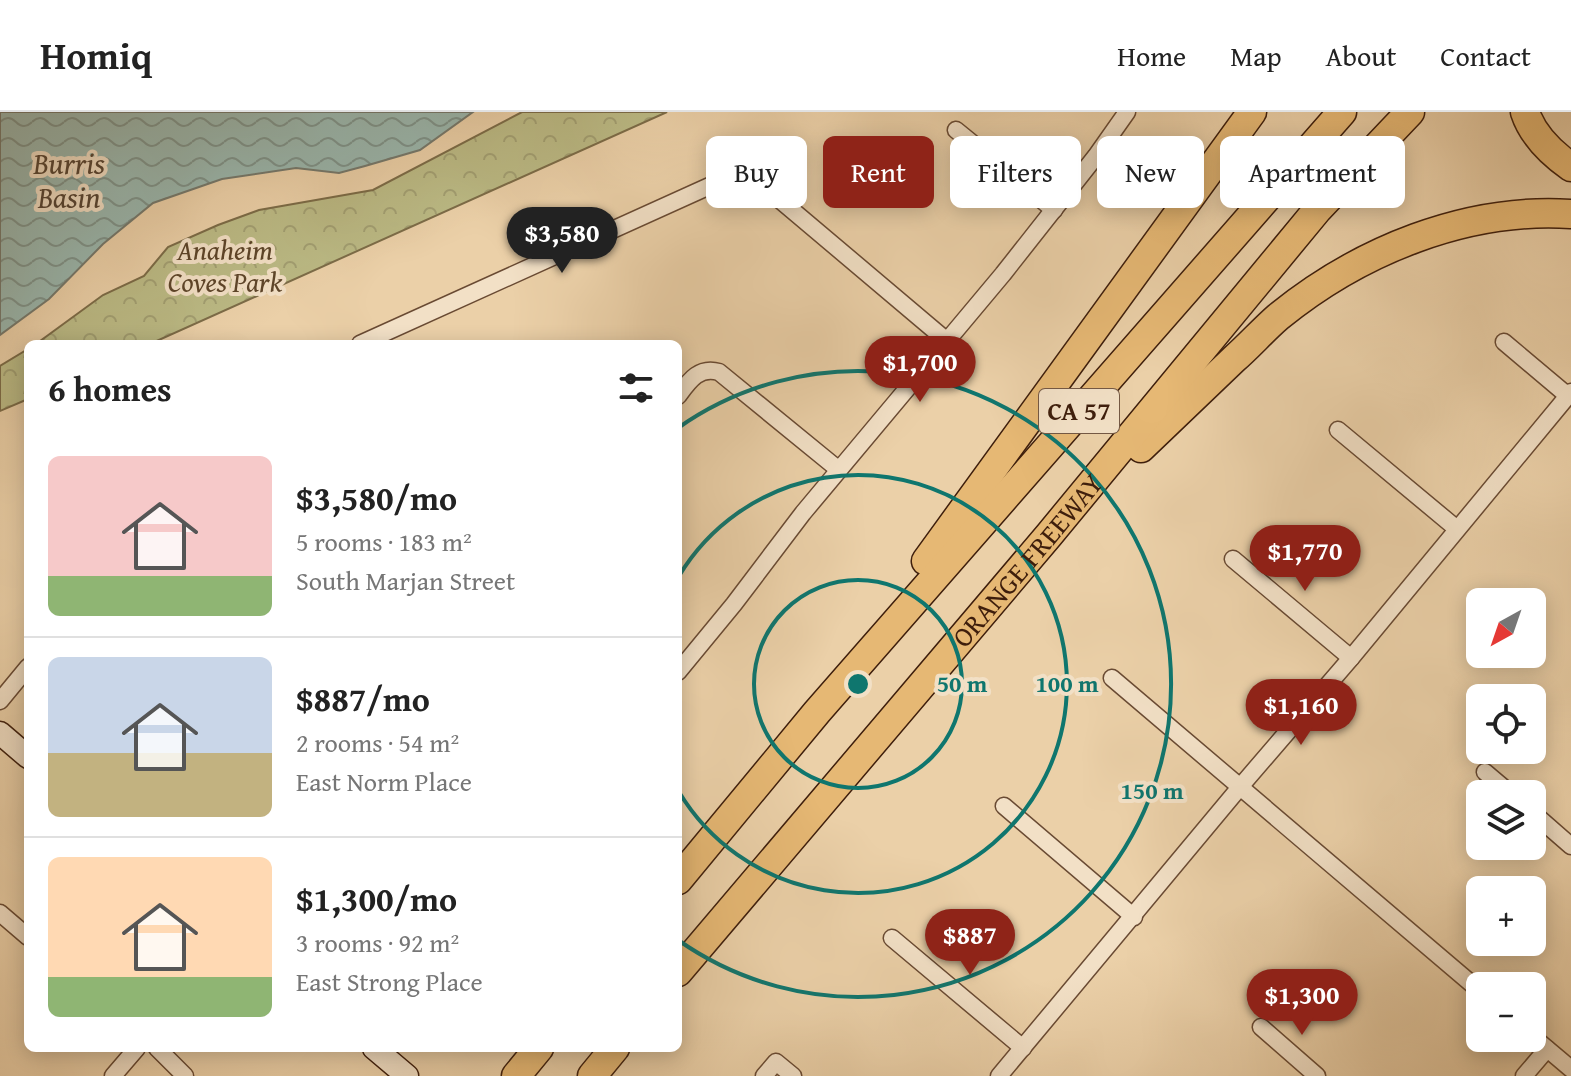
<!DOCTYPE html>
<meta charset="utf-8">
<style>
body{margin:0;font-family:"Gentium Book Plus",serif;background:#f6f6f6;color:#222;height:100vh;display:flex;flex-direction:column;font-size:30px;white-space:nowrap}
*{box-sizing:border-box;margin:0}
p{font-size:26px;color:#767676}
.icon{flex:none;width:44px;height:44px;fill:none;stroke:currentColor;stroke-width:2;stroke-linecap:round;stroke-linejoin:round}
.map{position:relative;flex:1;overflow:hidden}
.drawer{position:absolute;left:24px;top:228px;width:658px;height:712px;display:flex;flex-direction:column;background:#fff;border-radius:12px;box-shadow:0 4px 20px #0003}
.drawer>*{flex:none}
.guide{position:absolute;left:706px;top:24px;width:744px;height:72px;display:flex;gap:16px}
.needle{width:52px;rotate:220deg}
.fabs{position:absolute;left:1466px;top:476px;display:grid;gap:16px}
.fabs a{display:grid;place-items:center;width:80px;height:80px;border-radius:12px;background:#fff;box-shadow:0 4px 20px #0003;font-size:40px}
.price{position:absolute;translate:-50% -68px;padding:0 18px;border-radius:28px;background:#8f2418;color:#fff;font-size:26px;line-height:52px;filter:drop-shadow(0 2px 4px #0008)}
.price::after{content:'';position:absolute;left:50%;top:48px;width:24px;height:18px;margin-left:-12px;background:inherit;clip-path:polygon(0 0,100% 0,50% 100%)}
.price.on{background:#222;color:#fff}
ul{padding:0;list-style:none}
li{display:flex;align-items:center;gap:24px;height:200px;padding:0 24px}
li+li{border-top:2px solid #e0e0e0}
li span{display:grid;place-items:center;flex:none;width:224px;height:160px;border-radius:12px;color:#555}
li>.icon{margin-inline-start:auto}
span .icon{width:96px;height:96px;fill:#fffc;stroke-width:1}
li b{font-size:34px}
h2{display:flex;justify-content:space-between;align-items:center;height:96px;padding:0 24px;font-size:34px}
.tag{padding:0 28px;border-radius:12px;background:#fff;box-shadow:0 4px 20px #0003;font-size:28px;line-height:72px}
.tag.on{background:#8f2418;color:#fff}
header{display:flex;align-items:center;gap:48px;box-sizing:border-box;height:112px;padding:0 40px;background:#fff;border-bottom:2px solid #e0e0e0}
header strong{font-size:38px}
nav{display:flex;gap:44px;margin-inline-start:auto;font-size:28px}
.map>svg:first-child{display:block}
</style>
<header>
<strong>Homiq</strong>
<nav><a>Home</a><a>Map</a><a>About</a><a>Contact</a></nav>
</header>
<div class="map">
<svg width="1571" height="964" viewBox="0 0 1571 964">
<defs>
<pattern id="park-crowns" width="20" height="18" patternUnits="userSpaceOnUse" patternTransform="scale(2)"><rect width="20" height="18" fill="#bbba85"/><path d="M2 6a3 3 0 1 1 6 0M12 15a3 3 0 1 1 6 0" fill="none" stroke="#a29f72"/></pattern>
<pattern id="water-waves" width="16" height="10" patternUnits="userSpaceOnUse" patternTransform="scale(2)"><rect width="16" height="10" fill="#99b6ad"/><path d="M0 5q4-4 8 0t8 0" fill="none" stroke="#7e938b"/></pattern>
</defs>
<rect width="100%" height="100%" fill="#ebd0a8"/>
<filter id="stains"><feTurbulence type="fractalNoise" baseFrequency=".0025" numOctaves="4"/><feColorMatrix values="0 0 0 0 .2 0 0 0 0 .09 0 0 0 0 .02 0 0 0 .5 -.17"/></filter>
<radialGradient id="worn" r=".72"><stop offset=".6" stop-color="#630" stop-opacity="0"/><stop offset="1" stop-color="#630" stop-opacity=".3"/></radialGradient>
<!-- park -->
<g fill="url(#park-crowns)" stroke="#7c6c48" stroke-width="2">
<path d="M522,0H667L150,232H36L103,183L144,164L168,135L218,113L259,98L373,78Z"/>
<path d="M28,237V287L0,299V254Z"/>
</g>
<!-- water -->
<path fill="url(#water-waves)" stroke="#75796d" stroke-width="2" d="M0,0H473L420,38L365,54L339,61L296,56L222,67L153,91L103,132L49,187L0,223Z"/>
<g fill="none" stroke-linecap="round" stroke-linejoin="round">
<defs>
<g id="street">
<path d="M956,18L1054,98"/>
<path d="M1504,230L1568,284"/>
<path d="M360,232L725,67C739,62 748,63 760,71L947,229"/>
<path d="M678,284C689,269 699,254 719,260L839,358"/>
<path d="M1338,318L1457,417"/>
<path d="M1233,447L1351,546"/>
<path d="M678,560L734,492L803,401L1003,162L1096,44L1127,0"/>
<path d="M1112,566L1480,879"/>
<path d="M0,589L28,555"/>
<path d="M1485,660L1511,682"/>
<path d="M1004,694L1134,805"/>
<path d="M1532,700L1571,734"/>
<path d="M0,801L28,825"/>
<path d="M892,826L1023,936"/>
<path d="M1261,915L1317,964"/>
<path d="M1532,924L1571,957"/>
<path d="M157,936L185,964"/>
<path d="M113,964L137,936"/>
<path d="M764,964L776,950L793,964"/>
<path d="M999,964L1240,675L1351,546L1571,280"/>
<path d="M1524,964L1547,937"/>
</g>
<g id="secondary">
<path d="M0,621L28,645"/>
<path d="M374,936L407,964"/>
</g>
<g id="highway">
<path d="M1525,0C1533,24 1551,41 1571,55"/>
<path d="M1141,336C1172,306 1203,277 1234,247C1249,234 1263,218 1278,205C1359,139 1466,95 1571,102"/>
<path d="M926,449L1252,0"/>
<path d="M678,768L817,600L1342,0"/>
<path id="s1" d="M678,860L1049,423L1318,97L1410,0"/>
<path d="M516,964L539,936"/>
<path d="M592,964L615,936"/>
</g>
</defs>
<!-- street casing -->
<use href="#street" stroke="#694a33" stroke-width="19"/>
<!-- secondary casing -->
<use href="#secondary" stroke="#3e1e0c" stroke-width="25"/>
<!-- highway casing -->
<use href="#highway" stroke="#3e1e0c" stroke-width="31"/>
<!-- street -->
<use href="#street" stroke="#f2e0c6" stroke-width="16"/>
<!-- secondary -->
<use href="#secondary" stroke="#f2e0c6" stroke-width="22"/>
<!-- highway -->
<use href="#highway" stroke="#e6b874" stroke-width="28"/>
</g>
<!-- distance rings -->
<g fill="none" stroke="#0f766e" stroke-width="4">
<circle cx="858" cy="572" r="104"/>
<path d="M679 464A209 209 0 1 1 679 680"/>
<path d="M678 316A313 313 0 1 1 678 828"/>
</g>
<g text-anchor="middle" stroke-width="8" stroke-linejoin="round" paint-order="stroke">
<!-- shield labels -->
<rect fill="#f2e0c6" stroke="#745844" stroke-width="2" x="1039" y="277" width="80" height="44" rx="6"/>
<g font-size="26" font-weight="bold" fill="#3e1e0c">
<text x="1079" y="308">CA 57</text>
</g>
<!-- park labels -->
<g font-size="28" font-style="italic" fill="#5d452a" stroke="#f2e0c6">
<text x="225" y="148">Anaheim<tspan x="225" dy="32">Coves Park</tspan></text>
</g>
<!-- street labels -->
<g font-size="28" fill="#3e1e0c" stroke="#f2e0c6">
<text dy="10" stroke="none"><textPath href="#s1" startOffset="540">ORANGE FREEWAY</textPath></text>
</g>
<!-- water labels -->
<g font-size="30" font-style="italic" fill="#554434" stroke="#f2e0c6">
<text x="69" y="62">Burris<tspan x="69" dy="34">Basin</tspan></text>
</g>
</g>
<circle cx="858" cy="572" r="12" fill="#0f766e" stroke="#f2e0c6" stroke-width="4"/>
<g font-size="24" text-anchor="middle" font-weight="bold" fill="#0f766e" stroke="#f2e0c6" stroke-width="8" stroke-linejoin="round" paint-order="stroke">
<text x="962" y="580">50 m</text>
<text x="1067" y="580">100 m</text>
<text x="1152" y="687">150 m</text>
</g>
<rect width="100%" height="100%" filter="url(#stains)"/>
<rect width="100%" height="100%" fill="url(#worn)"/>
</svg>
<div class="fabs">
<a><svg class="needle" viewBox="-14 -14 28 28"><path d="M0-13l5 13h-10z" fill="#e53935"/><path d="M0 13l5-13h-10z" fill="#767676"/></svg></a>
<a><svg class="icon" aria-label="locate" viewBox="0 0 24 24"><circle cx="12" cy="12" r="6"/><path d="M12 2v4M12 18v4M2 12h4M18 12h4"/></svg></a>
<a><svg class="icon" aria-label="layers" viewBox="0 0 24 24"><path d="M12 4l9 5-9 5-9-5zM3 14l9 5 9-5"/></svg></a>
<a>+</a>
<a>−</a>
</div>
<b class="price on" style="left:562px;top:163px">$3,580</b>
<b class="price" style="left:920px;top:292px">$1,700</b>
<b class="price" style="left:1305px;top:481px">$1,770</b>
<b class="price" style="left:1301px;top:635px">$1,160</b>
<b class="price" style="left:970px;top:865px">$887</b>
<b class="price" style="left:1302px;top:925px">$1,300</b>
<div class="guide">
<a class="tag">Buy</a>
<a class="tag on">Rent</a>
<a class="tag">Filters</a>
<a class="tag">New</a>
<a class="tag">Apartment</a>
</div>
<section class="drawer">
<h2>6 homes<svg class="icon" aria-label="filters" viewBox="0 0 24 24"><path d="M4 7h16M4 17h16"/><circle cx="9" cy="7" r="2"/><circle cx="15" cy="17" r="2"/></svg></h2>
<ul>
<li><span style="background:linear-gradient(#f6c9c9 75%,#8fb573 0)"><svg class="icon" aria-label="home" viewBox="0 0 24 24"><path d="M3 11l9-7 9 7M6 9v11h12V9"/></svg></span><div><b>$3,580/mo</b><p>5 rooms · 183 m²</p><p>South Marjan Street</p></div></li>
<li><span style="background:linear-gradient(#c9d6e8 60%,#c2b280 0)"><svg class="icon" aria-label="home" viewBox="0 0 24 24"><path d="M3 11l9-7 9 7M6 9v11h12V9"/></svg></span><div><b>$887/mo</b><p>2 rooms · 54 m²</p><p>East Norm Place</p></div></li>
<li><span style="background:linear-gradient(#ffd9b3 75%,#8fb573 0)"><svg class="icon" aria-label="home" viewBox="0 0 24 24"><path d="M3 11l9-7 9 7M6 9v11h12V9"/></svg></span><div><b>$1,300/mo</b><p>3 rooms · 92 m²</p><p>East Strong Place</p></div></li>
</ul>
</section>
</div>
